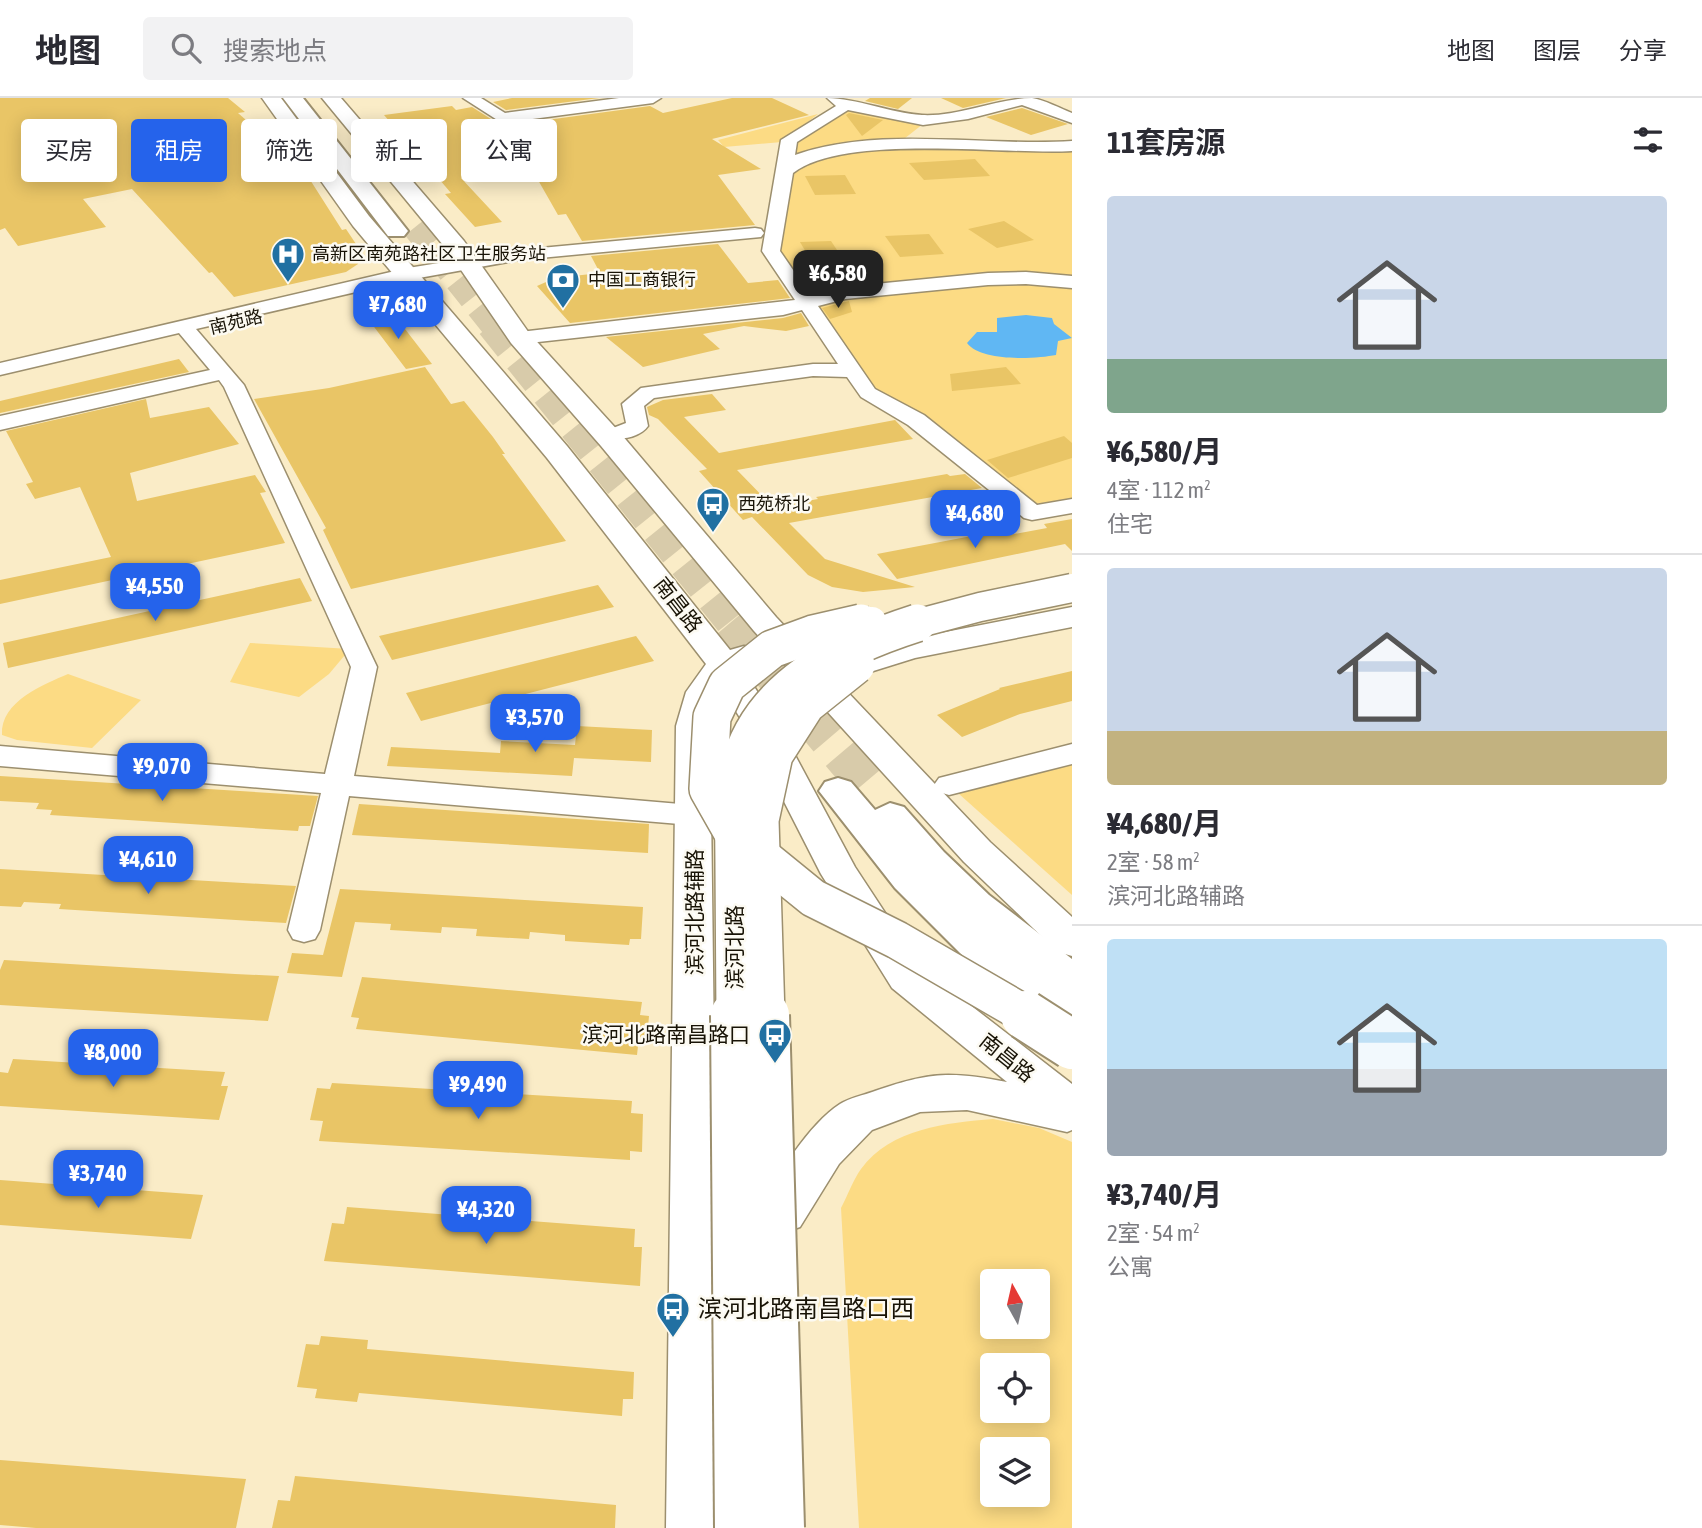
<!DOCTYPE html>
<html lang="zh">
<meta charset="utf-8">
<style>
body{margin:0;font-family:"Asap Condensed","Noto Sans SC",sans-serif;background:#f2f2f3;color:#2b2b33;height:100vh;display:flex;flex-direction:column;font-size:26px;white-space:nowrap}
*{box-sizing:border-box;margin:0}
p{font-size:23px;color:#7c7c81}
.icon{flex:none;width:38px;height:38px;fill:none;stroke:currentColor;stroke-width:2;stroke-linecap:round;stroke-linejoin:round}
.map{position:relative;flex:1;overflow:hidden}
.details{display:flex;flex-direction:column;background:#fff;width:630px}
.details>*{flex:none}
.banner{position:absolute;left:21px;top:21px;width:665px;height:63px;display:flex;gap:14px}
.needle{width:46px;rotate:352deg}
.controls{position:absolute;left:980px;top:1171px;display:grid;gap:14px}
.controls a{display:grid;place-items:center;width:70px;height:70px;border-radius:7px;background:#fff;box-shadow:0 4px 18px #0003;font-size:35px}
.price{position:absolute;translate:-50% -60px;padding:0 16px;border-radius:14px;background:#2563eb;color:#fff;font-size:23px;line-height:46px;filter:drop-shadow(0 2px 4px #0008)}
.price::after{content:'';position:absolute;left:50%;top:42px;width:21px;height:16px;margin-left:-10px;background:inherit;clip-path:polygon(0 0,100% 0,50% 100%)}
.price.selected{background:#222;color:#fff}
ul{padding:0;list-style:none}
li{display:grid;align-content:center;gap:14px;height:371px;padding:0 35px}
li+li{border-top:2px solid #e1e1e2}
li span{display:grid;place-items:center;height:217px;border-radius:7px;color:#555}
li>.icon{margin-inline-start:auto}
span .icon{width:126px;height:126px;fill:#fffc;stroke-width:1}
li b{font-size:30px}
h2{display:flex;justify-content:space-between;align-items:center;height:84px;padding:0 35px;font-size:30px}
.pill{padding:0 24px;border-radius:7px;background:#fff;box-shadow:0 4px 18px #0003;font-size:24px;line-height:63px}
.pill.selected{background:#2563eb;color:#fff}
header{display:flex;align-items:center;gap:42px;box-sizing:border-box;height:98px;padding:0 35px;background:#fff;border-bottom:2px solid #e1e1e2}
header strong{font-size:33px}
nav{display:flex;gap:38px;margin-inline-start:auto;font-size:24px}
.search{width:490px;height:63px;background:#f2f2f3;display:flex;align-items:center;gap:18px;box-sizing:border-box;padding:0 24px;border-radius:7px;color:#7c7c81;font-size:26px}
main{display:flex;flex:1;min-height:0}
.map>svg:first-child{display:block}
</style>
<header>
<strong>地图</strong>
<div class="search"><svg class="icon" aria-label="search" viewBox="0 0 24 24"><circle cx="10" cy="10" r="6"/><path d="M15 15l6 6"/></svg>搜索地点</div>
<nav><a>地图</a><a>图层</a><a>分享</a></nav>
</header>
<main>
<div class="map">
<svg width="1072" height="1430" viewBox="0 0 1072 1430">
<rect width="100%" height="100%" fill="#faecc7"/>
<!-- green -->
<g fill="#fcdb84" fill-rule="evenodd">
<path d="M845,12L923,26L895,48L1072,51V400L1030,407L872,292L777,154L795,43Z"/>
<path d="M818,16L782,44L724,49L718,42Z"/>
<path d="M250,545L350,551L329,576L299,599L230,584Z"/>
<path d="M68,576L141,602L92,650L17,642L2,637C0,603 45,586 68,576Z"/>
<path d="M1072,656V797L949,687Z"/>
<path d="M993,1021L1039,1030L1072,1044V1430H859L841,1110C848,1097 853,1082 861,1071C891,1030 947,1025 993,1021ZM992,1183H1038V1228H992ZM992,1267H1038V1312H992ZM992,1351H1038V1396H992Z"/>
</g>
<!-- water -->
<path fill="#60b7f3" d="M1026,217L1052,220L1054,226L1072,240L1058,243L1056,257C1035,261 981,264 967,245L977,234H997V220Z"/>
<!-- building -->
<g fill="#e9c566">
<path d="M0,0H228L245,14L238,15L263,37L260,38L307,77L342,132L346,131L362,155L358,166L346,174L234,199L212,174L209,175L132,91L83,101L106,129L18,148L5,130L0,132Z"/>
<path d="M512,0H599L506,12L493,4Z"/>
<path d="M732,0H772L809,17L712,41L761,71L718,77L755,127L582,143L566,116L558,117L534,75L461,80L502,124L475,129L445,96L451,95L384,17L452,8L456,12L472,9L502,28L650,8L663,15Z"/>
<path d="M870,0H912L898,11L865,3Z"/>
<path d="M941,0H1006L963,10Z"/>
<path d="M1022,10L1068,26L1031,37L986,19Z"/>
<path d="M849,15L883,22L862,38L846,17Z"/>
<path d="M975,61L990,78L924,82L909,65Z"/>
<path d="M845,77L856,96L815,97L805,78Z"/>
<path d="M1004,123L1034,142L997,150L968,131Z"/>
<path d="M929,136L944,156L900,159L885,138Z"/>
<path d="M831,143L845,164L813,166L800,144Z"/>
<path d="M718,146L748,185L778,182L790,200L570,225L537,188L555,180L600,175L591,158Z"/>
<path d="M849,203L852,214L830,221L822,210Z"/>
<path d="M370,206L397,233L405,231L432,266L406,271L362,213Z"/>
<path d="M801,215L809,228L786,233L744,228L703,236L720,251L643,269L606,239L783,220Z"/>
<path d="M179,261L189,274L0,315V303Z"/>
<path d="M425,269L451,306L464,303L493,339L505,356H502L566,443L351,491L323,432L326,430L254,301L329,290Z"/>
<path d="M1006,269L1021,286L952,293L950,276Z"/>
<path d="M712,296L726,312L684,319L719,355L895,322L913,341L737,372L773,409L818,401L816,399L947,376L950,378L965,376L982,390L789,425L825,461L915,489L863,494L832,489L808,477L752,419L743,422L699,373L707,371L658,321L649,317L647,309L663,302Z"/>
<path d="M146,301L150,320L209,309L239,346L130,375L137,403L255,377L266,394L260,395L285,445L0,506V482L111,459L80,389L35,401L26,386L33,384L6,333Z"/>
<path d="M1064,338L1072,345V360L1008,380L987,362Z"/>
<path d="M1072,421V453L1065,446L897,481L877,456L998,433L1003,438L1047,430L1044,426Z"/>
<path d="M300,480L312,503L8,570L3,545Z"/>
<path d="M598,487L614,509L392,562L379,538Z"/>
<path d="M636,538L654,563L421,623L406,595Z"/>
<path d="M1072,573V603L1020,616L962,639L937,617L1000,591L999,590Z"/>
<path d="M577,628L652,632L651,664L574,660L572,678L387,668L391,649L500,655L501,643L575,647Z"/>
<path d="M0,678L318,698L310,728H299L298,733L50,717L52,712L36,711L39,705L0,703Z"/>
<path d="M359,706L649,726L648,755L352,737Z"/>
<path d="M0,771L296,788L286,825L59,811L61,806L24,804L21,809L0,808Z"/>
<path d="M340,791L643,809L641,841H630L629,847L565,843V837L530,834L529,841L476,838L477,831L442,829L441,835L390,832L391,826L355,824L342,879L287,875L292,855L323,857Z"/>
<path d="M4,862L235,876L279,878L268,923L0,907V872Z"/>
<path d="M362,879L642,904L640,917L649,918L647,940L639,939L637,957L356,931L359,920L351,919Z"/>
<path d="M13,961L225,974L221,988H228L219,1022L0,1008V974L8,975Z"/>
<path d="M332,985L632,1003L631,1015L643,1016L642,1054L630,1053V1062L319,1043L323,1023L310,1022L317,990L330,991Z"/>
<path d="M0,1082L203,1097L191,1141L0,1127Z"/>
<path d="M347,1109L635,1131L634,1149H642L640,1188L324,1163L332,1125L344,1126Z"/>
<path d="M321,1238L368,1242L367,1251L634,1274L633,1301H623L622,1318L359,1295L357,1304L315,1300L317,1291L297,1289L306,1246L319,1247Z"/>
<path d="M0,1362L246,1381L236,1430H36L0,1427Z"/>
<path d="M295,1378L616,1407L615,1430H272L278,1402L290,1403Z"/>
</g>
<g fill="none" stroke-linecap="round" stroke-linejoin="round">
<!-- highway-tunnel-far2 -->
<path stroke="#d8cbaa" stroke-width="23" stroke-dasharray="23 11" stroke-linecap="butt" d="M414,130L493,229"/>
<!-- highway-tunnel-far1 -->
<path stroke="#d8cbaa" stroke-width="29" stroke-dasharray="29 15" stroke-linecap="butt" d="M491,227L732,527"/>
<!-- highway-tunnel -->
<path stroke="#d8cbaa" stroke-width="38" stroke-dasharray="38 19" stroke-linecap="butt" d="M730,525L866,686"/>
<defs>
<g id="minor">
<path d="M463,0H481L505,15L619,0H661L653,5L502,25Z"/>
<path d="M827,0C856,0 890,15 922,17C958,19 998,0 1032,0C1045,2 1059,10 1072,15V25L1022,7L968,21L923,27L848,12L797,44L795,57C880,27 983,49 1072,43V53C1002,57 845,35 793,75L780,153L811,198L844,189L988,175L1026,174L1072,178V190L1026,186L988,187L845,201L818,208L875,291L924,317L1037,407L1072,401V415L1032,422L1024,420L908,327L861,299L847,279L813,278L654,300L644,308L648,328C641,338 625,342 613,340L610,335L613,330L626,325L622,306L641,290L813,266H838L802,212L783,217L520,246L513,244L510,240L513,236L520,234L795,202L762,153L781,42L836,8Z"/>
<path d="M755,130L761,131L764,135L761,139L519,162L408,182L196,231L244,287L377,569L354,678L715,709L726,712L730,719L726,726L715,729L349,698L320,832L315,841L304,844L293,841L288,832L321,695L0,668V648L325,676L351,569L224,289L219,282L0,332V318L210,272L179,235L0,277V265L408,170L519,152Z"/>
<path d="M1072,646V666L949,697L939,694L934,687L939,680Z"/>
</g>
<g id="major">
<path d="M262,0H281L369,118L567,348L730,552L744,548L756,551L760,558L756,565L743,571L781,631L855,769L920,868L1072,986V1032L1067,1034L967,1012L920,1014L872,1032L839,1066L800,1129L783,1135L766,1129L760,1114C775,1080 808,1027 840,1006C849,1000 864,997 875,993C929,974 951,973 1007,984L892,890L821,776L747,631L722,591L710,628L720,1430H666L676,628L686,594L706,566L547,360L353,128Z"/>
<path d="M322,0H341L464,143L529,235L621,336L776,519L821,567L915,540L1072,509V529L915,560L838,584L990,744L1072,819V858L1058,854L964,764L754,533L601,348L511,245L448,153Z"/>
</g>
<g id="highway">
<path d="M283,0H303L404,128L408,133L404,138H388Z"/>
<path d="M838,680L851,684L875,712L890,705L904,709L944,754L989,797L1072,861V937L1056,932L982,877L895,790L819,693L825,684Z"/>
</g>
</defs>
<!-- minor casing -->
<use href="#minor" stroke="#9c8f6e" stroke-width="3"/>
<!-- major casing -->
<use href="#major" stroke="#9c8f6e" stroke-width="3"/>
<!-- highway casing -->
<use href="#highway" stroke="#9c8f6e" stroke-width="4"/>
<!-- minor -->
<use href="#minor" fill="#fff" fill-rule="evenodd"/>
<!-- major -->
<use href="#major" fill="#fff" fill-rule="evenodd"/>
<!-- highway -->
<use href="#highway" fill="#fff" fill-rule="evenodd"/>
<defs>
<g id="major-bridge-far2">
<path d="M853,527L872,523"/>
<path d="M912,527L980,509L1072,490"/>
</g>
<g id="major-bridge-far1">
<path d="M861,525L813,536L772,551L727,587L712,619L708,691L733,735L813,800L897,842L1028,918"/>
<path d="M735,918C735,869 734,819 734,769C734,738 732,705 738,674C757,588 842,549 917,525"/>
<path d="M766,918L760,722L774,657L806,607L856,567"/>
</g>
<g id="major-bridge">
<path d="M735,917L739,1430"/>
<path d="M765,917L780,1430"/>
<path d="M1025,917L1072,947"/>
</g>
</defs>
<!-- major-bridge-far2 casing -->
<use href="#major-bridge-far2" stroke="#9c8f6e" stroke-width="31" stroke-linecap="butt"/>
<!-- major-bridge-far1 casing -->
<use href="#major-bridge-far1" stroke="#9c8f6e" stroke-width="40" stroke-linecap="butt"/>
<!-- major-bridge casing -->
<use href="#major-bridge" stroke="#9c8f6e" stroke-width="52" stroke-linecap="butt"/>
<!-- major-bridge-far2 -->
<use href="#major-bridge-far2" stroke="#fff" stroke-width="28"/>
<!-- major-bridge-far1 -->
<use href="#major-bridge-far1" stroke="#fff" stroke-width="37"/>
<!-- major-bridge -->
<use href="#major-bridge" stroke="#fff" stroke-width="48"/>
</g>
<!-- icons -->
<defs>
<symbol id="hospital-pin" viewBox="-11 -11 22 30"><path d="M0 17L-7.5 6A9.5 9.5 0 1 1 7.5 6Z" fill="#2170a2" stroke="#fcfaf2"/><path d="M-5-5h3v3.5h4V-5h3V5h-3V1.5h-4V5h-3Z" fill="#fff"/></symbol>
<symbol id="bank-pin" viewBox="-11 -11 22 30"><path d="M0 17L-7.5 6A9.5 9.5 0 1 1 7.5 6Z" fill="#2170a2" stroke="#fcfaf2"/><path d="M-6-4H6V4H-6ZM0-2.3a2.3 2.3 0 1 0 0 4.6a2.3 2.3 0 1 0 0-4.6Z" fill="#fff"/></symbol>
<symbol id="bus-pin" viewBox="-11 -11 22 30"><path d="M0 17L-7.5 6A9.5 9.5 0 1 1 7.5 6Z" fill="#2170a2" stroke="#fcfaf2"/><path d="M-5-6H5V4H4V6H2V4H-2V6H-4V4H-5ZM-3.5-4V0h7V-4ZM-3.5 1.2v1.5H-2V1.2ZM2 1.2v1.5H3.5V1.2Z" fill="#fff"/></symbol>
</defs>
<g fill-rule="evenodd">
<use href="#hospital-pin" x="269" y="137" width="38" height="52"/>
<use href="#bank-pin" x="544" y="163" width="38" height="52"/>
<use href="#bus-pin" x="694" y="387" width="38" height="52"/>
<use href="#bus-pin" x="756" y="918" width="38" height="52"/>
<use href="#bus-pin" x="654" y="1192" width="38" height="52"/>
</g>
<g text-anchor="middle" stroke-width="5" stroke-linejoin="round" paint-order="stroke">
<!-- far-poi labels -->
<g font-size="18" fill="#181306" stroke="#fcfaf2" text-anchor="start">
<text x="312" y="162">高新区南苑路社区卫生服务站</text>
<text x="588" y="188">中国工商银行</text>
<text x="738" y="412">西苑桥北</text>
</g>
<!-- far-street labels -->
<g font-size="18" fill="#181306" stroke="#fcfaf2">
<text transform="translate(236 224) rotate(-13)" y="6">南苑路</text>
</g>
<!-- street labels -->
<g font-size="21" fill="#181306" stroke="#fcfaf2">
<text transform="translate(678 507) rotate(52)" y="7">南昌路</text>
<text transform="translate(695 814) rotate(-90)" y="7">滨河北路辅路</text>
<text transform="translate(735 849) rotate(-90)" y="7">滨河北路</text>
<text transform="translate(1007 960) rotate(39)" y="7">南昌路</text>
</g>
<!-- poi labels -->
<g font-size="21" fill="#181306" stroke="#fcfaf2" text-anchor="end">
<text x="750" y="944">滨河北路南昌路口</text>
</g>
<!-- near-poi labels -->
<g font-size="24" fill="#181306" stroke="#fcfaf2" text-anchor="start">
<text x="698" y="1219">滨河北路南昌路口西</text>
</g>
</g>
</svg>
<div class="controls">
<a><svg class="needle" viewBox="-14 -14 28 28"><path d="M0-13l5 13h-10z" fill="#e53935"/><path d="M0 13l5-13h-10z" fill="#7c7c81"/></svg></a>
<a><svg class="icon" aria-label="locate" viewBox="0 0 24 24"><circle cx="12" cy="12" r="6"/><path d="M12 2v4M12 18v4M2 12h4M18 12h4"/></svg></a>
<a><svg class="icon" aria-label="layers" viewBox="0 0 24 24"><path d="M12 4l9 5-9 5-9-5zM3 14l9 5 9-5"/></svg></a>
</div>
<b class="price selected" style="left:838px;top:212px">¥6,580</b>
<b class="price" style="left:398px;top:243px">¥7,680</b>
<b class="price" style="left:975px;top:452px">¥4,680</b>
<b class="price" style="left:155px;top:525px">¥4,550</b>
<b class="price" style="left:535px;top:656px">¥3,570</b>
<b class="price" style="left:162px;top:705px">¥9,070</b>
<b class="price" style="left:148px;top:798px">¥4,610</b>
<b class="price" style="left:113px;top:991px">¥8,000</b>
<b class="price" style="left:478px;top:1023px">¥9,490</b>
<b class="price" style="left:98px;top:1112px">¥3,740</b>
<b class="price" style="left:486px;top:1148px">¥4,320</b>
<div class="banner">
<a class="pill">买房</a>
<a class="pill selected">租房</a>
<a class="pill">筛选</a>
<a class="pill">新上</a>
<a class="pill">公寓</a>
</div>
</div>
<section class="details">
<h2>11套房源<svg class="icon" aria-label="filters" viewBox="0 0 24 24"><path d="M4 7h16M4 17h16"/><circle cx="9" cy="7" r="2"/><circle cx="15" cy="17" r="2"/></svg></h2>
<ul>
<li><span style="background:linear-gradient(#c9d6e8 75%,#7fa58c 0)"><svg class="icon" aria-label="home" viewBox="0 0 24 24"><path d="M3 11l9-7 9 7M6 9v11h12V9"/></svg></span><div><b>¥6,580/月</b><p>4室 · 112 m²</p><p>住宅</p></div></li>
<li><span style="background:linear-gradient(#c9d6e8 75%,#c2b280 0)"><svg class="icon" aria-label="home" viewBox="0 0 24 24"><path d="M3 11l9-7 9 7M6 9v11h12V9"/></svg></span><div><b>¥4,680/月</b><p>2室 · 58 m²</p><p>滨河北路辅路</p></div></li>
<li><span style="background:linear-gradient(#bfe0f5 60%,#9aa5b1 0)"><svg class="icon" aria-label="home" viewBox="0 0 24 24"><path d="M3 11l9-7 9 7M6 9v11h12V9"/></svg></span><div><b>¥3,740/月</b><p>2室 · 54 m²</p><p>公寓</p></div></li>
</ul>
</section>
</main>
